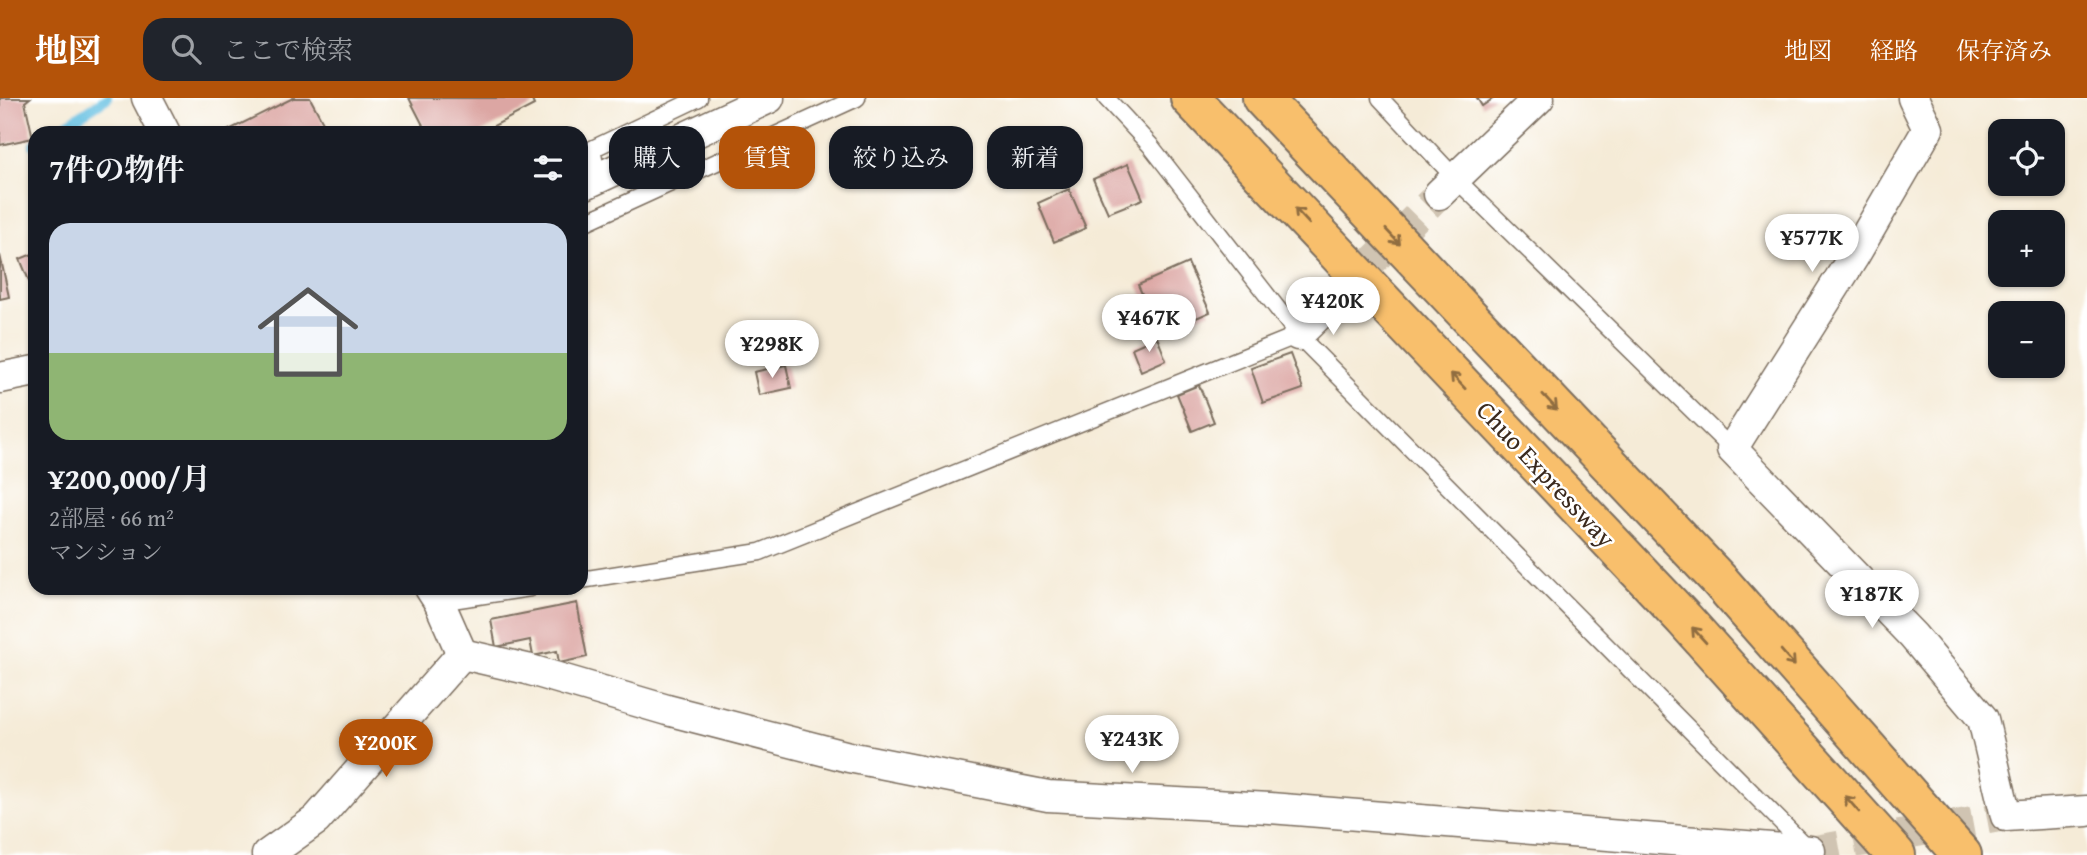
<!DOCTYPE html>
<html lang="ja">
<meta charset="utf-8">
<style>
body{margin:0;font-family:"Gentium Book Plus","Noto Serif JP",serif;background:#20242c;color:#f1f3f6;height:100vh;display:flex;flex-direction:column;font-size:26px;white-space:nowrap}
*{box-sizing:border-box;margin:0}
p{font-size:23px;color:#9ea1a6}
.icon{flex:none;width:38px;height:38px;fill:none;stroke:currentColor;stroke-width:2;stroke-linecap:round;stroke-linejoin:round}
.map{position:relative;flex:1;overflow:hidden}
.panel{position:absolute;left:28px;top:28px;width:560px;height:469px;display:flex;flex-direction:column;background:#171b24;border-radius:21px;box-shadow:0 2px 5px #0004}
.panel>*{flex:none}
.banner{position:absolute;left:609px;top:28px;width:665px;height:63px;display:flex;gap:14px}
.fabs{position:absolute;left:1988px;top:21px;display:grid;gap:14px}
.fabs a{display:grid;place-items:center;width:77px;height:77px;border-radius:14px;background:#171b24;box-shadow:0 2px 5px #0004;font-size:35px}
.price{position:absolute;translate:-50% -60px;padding:0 16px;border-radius:24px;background:#fff;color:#222;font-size:23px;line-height:46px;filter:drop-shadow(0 2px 4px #0008)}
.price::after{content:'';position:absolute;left:50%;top:42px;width:21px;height:16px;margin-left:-10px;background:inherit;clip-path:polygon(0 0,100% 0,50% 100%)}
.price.on{background:#b45309;color:#fff}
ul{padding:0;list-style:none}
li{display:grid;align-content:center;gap:14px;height:371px;padding:0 21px}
li span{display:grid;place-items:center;height:217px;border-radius:21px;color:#555}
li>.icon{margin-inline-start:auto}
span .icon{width:126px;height:126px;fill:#fffc;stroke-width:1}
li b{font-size:30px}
h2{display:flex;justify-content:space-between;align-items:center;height:84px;padding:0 21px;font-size:30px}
.pill{padding:0 24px;border-radius:21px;background:#171b24;box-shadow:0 2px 5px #0004;font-size:24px;line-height:63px}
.pill.on{background:#b45309;color:#fff}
header{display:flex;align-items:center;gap:42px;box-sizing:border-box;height:98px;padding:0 35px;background:#b45309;color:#fff}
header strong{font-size:33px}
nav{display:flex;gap:38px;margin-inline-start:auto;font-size:24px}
.search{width:490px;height:63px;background:#20242c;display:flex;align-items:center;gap:18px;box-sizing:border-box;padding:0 24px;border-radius:21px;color:#9ea1a6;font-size:26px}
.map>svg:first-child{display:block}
</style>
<header>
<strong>地図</strong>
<div class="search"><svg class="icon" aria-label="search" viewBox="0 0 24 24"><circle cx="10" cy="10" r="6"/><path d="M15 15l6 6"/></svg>ここで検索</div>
<nav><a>地図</a><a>経路</a><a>保存済み</a></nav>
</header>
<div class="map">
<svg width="2087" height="757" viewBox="0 0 2087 757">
<rect width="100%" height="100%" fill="#fff"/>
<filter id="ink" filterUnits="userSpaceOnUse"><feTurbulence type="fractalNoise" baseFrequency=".0143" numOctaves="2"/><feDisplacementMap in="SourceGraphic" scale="14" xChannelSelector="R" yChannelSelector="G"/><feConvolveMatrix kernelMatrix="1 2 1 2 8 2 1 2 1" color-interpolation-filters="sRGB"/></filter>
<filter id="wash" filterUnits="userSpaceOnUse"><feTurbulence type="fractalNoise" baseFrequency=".00686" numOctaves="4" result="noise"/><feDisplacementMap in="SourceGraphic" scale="28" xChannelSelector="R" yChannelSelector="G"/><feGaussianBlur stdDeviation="1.57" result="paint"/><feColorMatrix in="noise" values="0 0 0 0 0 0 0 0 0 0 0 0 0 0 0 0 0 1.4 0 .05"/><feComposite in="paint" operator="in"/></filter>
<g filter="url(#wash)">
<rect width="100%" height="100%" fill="#f5ebd7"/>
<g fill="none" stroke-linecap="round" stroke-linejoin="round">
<!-- stream -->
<g stroke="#63bfe1" stroke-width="10">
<path d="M53,35L107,0"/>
<path d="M34,47L35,46"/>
</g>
</g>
<g id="blocks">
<!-- building -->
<g fill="#dca6a3">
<path d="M0,0H30L25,4L33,40L0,47Z"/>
<path d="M293,0H310L325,28L312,35H223Z"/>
<path d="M409,0H531L534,7L480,35H427Z"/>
<path d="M1477,0H1494L1482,8Z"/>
<path d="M1128,66L1143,101L1108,115L1093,81Z"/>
<path d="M1069,91L1086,130L1054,144L1038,105Z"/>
<path d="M35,155V197L20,161Z"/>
<path d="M0,157L9,199L0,201Z"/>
<path d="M1188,165L1210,214L1160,236L1138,187Z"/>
<path d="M1157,239L1166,262L1141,273L1132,250Z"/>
<path d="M1290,256L1303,291L1263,305L1251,270Z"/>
<path d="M786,267L791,290L759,297L754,274Z"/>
<path d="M1199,287L1214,324L1192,333L1177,296Z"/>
<path d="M577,505L587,559L559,565L557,553L533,558L530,542L496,549L491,522Z"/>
</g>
</g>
</g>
<g filter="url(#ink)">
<use href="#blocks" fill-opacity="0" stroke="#7c6e5f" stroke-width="2"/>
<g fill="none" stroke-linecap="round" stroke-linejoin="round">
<!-- street-tunnel -->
<g stroke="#d0c4b2" stroke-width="30" stroke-dasharray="30 15" stroke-linecap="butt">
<path d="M1332,204L1439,96"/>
<path d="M1810,753L2006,718"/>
</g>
<defs>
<g id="lane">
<path d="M1106,0L1150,47L1298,237L1809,752"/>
<path d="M1380,0L1455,80L1732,351"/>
<path d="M598,81L592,51L699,0"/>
<path d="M581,126L857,0"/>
<path d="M581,482L760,454L1298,237"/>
<path d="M439,504L530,490"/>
</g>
<g id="street">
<path d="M147,0L165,35"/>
<path d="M1913,0L1928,31L1854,158L1732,351L1913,538L1983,621L2006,718L2087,713"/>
<path d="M581,88L769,0"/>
<path d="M1439,96L1539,0"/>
<path d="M1298,237L1332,204"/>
<path d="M0,280L35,273"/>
<path d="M430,490L439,504L462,556"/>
<path d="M462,556L527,571L667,612L849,659L1048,698L1270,710L1810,753"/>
<path d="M267,757L316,722L462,556"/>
</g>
<g id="highway">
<path d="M1190,0L1684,521L1896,757"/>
<path d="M1262,0L1720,483L1962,757"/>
</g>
</defs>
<!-- lane casing -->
<use href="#lane" stroke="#7c6e5f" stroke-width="19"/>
<!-- street casing -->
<use href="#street" stroke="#7c6e5f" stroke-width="33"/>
<!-- highway casing -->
<use href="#highway" stroke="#7c6e5f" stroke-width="42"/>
<!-- lane -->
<use href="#lane" stroke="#fff" stroke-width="16"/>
<!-- street -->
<use href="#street" stroke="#fff" stroke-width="30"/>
<!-- highway -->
<use href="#highway" stroke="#f8bf6c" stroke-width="38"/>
</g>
<!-- one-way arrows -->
<defs><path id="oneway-shaft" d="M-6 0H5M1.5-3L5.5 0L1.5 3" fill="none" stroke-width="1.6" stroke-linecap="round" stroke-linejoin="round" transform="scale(1.75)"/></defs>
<g stroke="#906d41">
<use href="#oneway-shaft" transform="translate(1302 118) rotate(-133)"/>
<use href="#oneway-shaft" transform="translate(1393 139) rotate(47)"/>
<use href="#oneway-shaft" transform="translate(1458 283) rotate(-133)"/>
<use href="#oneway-shaft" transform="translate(1550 304) rotate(47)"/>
<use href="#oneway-shaft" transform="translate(1699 537) rotate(-132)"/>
<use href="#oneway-shaft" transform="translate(1788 560) rotate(49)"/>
<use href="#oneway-shaft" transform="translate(1852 706) rotate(-131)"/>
</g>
</g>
<g text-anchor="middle" stroke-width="5" stroke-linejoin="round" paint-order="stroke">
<!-- street labels -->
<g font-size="26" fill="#3b2a1e" stroke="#fff">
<text transform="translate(1546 376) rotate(47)" y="9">Chuo Expressway</text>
</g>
</g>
</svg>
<div class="fabs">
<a><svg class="icon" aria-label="locate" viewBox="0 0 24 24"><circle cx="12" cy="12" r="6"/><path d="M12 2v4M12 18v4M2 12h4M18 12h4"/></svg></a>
<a>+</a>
<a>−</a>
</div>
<b class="price" style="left:1812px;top:176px">¥577K</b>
<b class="price" style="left:1333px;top:239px">¥420K</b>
<b class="price" style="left:1149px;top:256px">¥467K</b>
<b class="price" style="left:772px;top:282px">¥298K</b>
<b class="price" style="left:1872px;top:532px">¥187K</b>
<b class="price" style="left:1132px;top:677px">¥243K</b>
<b class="price on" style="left:386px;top:681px">¥200K</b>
<div class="banner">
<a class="pill">購入</a>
<a class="pill on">賃貸</a>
<a class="pill">絞り込み</a>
<a class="pill">新着</a>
</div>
<section class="panel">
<h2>7件の物件<svg class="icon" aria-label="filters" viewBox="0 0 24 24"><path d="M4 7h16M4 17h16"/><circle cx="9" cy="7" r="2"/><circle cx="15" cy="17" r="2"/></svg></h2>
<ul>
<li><span style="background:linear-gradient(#c9d6e8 60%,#8fb573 0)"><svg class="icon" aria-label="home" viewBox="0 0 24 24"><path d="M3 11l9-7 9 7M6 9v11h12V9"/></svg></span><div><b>¥200,000/月</b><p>2部屋 · 66 m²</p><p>マンション</p></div></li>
</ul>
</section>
</div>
